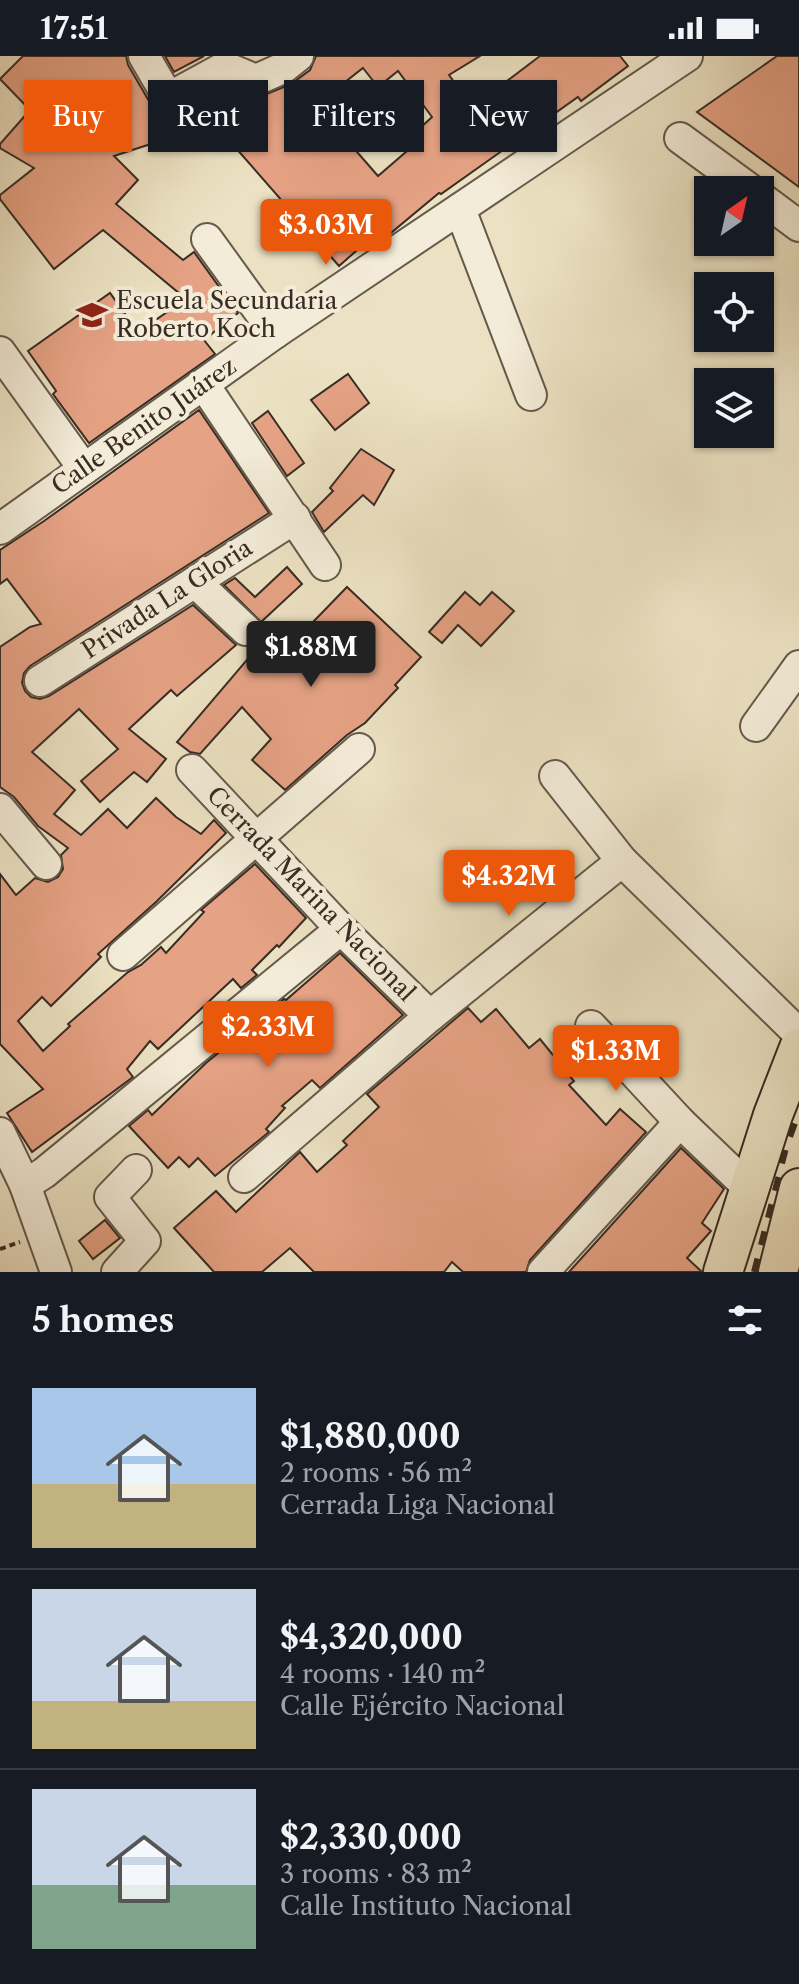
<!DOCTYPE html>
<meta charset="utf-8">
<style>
body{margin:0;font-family:"Libre Caslon Text",serif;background:#242831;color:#f1f3f6;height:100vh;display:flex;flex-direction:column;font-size:30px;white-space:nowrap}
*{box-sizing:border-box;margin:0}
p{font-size:26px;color:#9ea1a6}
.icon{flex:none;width:44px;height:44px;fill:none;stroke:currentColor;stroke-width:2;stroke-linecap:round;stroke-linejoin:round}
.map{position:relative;height:1216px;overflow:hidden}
.side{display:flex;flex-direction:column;background:#171b24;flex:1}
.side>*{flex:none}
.hud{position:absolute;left:24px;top:24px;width:752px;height:72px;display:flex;gap:16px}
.needle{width:52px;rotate:34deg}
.buttons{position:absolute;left:694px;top:120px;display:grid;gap:16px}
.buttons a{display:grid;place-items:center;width:80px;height:80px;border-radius:0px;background:#171b24;box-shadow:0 2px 6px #0004;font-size:40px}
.price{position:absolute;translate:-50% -68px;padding:0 18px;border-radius:8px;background:#ea580c;color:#fff;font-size:26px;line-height:52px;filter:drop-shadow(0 2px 4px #0008)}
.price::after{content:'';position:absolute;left:50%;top:48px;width:24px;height:18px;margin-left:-12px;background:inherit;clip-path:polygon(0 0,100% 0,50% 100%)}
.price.current{background:#222;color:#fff}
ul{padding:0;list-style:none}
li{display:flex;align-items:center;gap:24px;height:200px;padding:0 32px}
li+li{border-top:2px solid #363941}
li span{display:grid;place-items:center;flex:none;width:224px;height:160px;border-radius:0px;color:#555}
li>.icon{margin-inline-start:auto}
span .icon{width:96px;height:96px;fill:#fffc;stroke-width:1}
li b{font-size:34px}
h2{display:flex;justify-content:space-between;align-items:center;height:96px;padding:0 32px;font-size:34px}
.pill{padding:0 28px;border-radius:0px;background:#171b24;box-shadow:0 2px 6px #0004;font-size:28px;line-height:72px}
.pill.current{background:#ea580c;color:#fff}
.status{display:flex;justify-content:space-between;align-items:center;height:56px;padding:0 40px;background:#171b24;direction:ltr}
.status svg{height:22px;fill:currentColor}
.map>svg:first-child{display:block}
</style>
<div class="status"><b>17:51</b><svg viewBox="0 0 49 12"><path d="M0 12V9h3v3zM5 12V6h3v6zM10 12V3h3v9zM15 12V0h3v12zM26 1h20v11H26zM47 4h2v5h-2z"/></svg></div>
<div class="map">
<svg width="799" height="1216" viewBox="0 0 799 1216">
<rect width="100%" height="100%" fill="#ece2c3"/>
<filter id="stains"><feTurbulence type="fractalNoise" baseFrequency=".0025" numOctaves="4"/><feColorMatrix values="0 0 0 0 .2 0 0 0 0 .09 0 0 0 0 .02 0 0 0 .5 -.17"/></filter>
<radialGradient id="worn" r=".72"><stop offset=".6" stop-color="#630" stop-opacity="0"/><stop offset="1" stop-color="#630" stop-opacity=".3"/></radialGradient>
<!-- building -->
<g fill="#e5a284" stroke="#382c24" stroke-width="2" fill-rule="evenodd">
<path d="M23,0H126L128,9L149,45L163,54L172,81L114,100L138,124L116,148L183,204L194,196L238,257L204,284L215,298L89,387L53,338L56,335L28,295L110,237L138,276L186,243L103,174L54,213L0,143V139L34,112L0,92V88L30,54L0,23Z"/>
<path d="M165,0H204L174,16Z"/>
<path d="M316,0H480L449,19L475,54L481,49L487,57L515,35L507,25L540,0H620L628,10L581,45L578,41L441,138L439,137L386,181L380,174L339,210L207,59L235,35L257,42L291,28L310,14ZM363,12L378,31L398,15L432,61L408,83L414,89L378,120L316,49Z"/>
<path d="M777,0H799V131L697,56Z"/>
<path d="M348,318L369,347L335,374L311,344Z"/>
<path d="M199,354L269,457L30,610L24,617L22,627L25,635L31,641L40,643L49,640L193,549L236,589L177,640L171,634L129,673L166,703L147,726L134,716L100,746L81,725L118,693L79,653L32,696L75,734L54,758L81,779L108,753L127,772L156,742L176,761L201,778L214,764L226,777L156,846L98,898L101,901L51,950L42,941L18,965L43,995L70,970L68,968L128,916L141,909L161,891L166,897L204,856L201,854L255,808L306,862L279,891L277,889L252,914L257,919L241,932L233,923L158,993L150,985L127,1013L133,1021L32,1096L7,1057L43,1033L0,988V818L16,839L35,822L48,826L58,821L63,813L61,799L68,792L38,770L14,741L0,731V591L30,571L41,568L7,523L0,528V494L44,465Z"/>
<path d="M268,355L304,407L287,420L252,367Z"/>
<path d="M361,393L394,414L374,449L363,439L324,476L312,456L333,435L330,432Z"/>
<path d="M287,511L302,528L261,566L224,529L235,522L255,541Z"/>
<path d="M347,531L421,601L395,629L398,632L365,667L347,679L285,734L252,704L271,683L242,651L200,698L190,696L177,686L263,585L280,600Z"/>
<path d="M465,536L480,549L492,536L514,555L481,590L458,569L442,587L429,576Z"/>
<path d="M340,897L403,959L320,1032L312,1024L282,1050L285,1052L266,1073L269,1076L215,1120L198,1102L189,1111L179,1101L168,1112L129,1070L148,1054L152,1059L206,1007L284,943L286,944Z"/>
<path d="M468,952L481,966L496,953L529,992L540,983L574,1025L569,1029L606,1069L620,1053L646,1076L530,1204L526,1216H463L452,1206L444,1216H314L290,1192L262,1216H214L174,1172L216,1135L236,1156L300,1096L317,1116L347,1089L343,1085L379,1051L367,1038Z"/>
<path d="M681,1092L724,1133L702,1167L711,1175L687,1202L702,1216H569Z"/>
<path d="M105,1164L120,1182L93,1203L79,1185Z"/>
</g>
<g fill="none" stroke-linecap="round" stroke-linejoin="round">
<defs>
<g id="minor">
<path d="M144,0L165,36L174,39L225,11L256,24L283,12L298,0"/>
<path d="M680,82L751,134"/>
<path d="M760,141L799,170"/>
<path d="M460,153L531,339"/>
<path d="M207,183L275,277"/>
<path d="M0,296L84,413"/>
<path d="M204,329L325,509"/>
<path d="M0,473L275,277L687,0"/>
<path d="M195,526L246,574"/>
<path d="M40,625L295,462"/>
<path d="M756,670L799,610"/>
<path d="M192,714L341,873L430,960"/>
<path d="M555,720L622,805L799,978"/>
<path d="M0,753L46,808"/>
<path d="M123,899L359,693"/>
<path d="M591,970L680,1066L749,1132"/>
<path d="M0,1077L25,1129L56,1216"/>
<path d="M244,1121L430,960L622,805"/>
<path d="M25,1129L44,1117L341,873"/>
<path d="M117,1216L145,1185L110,1141L136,1114"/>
<path d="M543,1216L680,1066"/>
</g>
<g id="major">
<path d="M723,1216L773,1059L799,992"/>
<path d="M778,1216L799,1132"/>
</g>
</defs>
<!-- minor casing -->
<use href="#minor" stroke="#655a4c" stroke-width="34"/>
<!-- major casing -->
<use href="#major" stroke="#382c24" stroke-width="42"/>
<!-- path -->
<path stroke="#382c24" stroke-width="4" stroke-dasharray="6 4" stroke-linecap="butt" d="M0,1193L20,1186"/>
<!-- minor -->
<use href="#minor" stroke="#f3ecd8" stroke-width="30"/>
<!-- major -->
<use href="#major" stroke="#ece2c3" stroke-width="38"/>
<!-- rail -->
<path stroke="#382c24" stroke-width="6" stroke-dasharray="14 14" stroke-linecap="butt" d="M754,1216L786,1092L799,1056"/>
</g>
<!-- icons -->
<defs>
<symbol id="school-bare" viewBox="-9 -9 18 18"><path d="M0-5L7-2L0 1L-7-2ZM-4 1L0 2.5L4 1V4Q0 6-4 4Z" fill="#8f2418" stroke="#f3ecd8" stroke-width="2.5" paint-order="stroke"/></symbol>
</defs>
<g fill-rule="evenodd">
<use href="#school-bare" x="70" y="237" width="44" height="44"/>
</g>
<g text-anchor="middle" stroke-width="8" stroke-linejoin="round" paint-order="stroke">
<!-- poi labels -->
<g font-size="24" fill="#382c24" stroke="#f3ecd8" text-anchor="start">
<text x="116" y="253">Escuela Secundaria<tspan x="116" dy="28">Roberto Koch</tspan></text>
</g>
<!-- street labels -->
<g font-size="24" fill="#382c24" stroke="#f3ecd8">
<text transform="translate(144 370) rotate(-35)" y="8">Calle Benito Juárez</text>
<text transform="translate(167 543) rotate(-33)" y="8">Privada La Gloria</text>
<text transform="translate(311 838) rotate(46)" y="8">Cerrada Marina Nacional</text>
</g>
</g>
<rect width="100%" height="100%" filter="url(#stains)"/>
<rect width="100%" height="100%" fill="url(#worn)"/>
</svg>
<div class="buttons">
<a><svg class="needle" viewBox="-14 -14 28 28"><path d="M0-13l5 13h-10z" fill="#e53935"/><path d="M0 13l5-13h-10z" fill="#9ea1a6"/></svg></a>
<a><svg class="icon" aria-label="locate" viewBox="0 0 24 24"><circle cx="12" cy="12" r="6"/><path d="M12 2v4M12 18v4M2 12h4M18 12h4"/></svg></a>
<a><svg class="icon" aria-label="layers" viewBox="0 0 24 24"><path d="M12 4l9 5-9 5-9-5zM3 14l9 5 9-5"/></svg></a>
</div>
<b class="price" style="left:326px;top:211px">$3.03M</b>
<b class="price current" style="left:311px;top:633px">$1.88M</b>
<b class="price" style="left:509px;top:862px">$4.32M</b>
<b class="price" style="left:268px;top:1013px">$2.33M</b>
<b class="price" style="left:616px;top:1037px">$1.33M</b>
<div class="hud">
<a class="pill current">Buy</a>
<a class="pill">Rent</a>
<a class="pill">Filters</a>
<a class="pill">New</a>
</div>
</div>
<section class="side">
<h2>5 homes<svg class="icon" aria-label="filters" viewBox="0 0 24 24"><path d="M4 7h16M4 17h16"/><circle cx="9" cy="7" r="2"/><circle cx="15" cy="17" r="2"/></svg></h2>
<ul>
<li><span style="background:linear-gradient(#a9c7e8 60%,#c2b280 0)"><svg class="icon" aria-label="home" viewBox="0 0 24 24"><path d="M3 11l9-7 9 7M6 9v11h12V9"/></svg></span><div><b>$1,880,000</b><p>2 rooms · 56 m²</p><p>Cerrada Liga Nacional</p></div></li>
<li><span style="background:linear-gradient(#c9d6e8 70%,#c2b280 0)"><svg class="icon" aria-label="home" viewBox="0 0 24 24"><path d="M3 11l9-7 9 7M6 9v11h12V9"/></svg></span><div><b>$4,320,000</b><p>4 rooms · 140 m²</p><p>Calle Ejército Nacional</p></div></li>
<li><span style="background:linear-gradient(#c9d6e8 60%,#7fa58c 0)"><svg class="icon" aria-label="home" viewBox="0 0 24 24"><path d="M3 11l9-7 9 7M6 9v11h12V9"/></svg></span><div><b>$2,330,000</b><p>3 rooms · 83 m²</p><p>Calle Instituto Nacional</p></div></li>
</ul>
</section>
